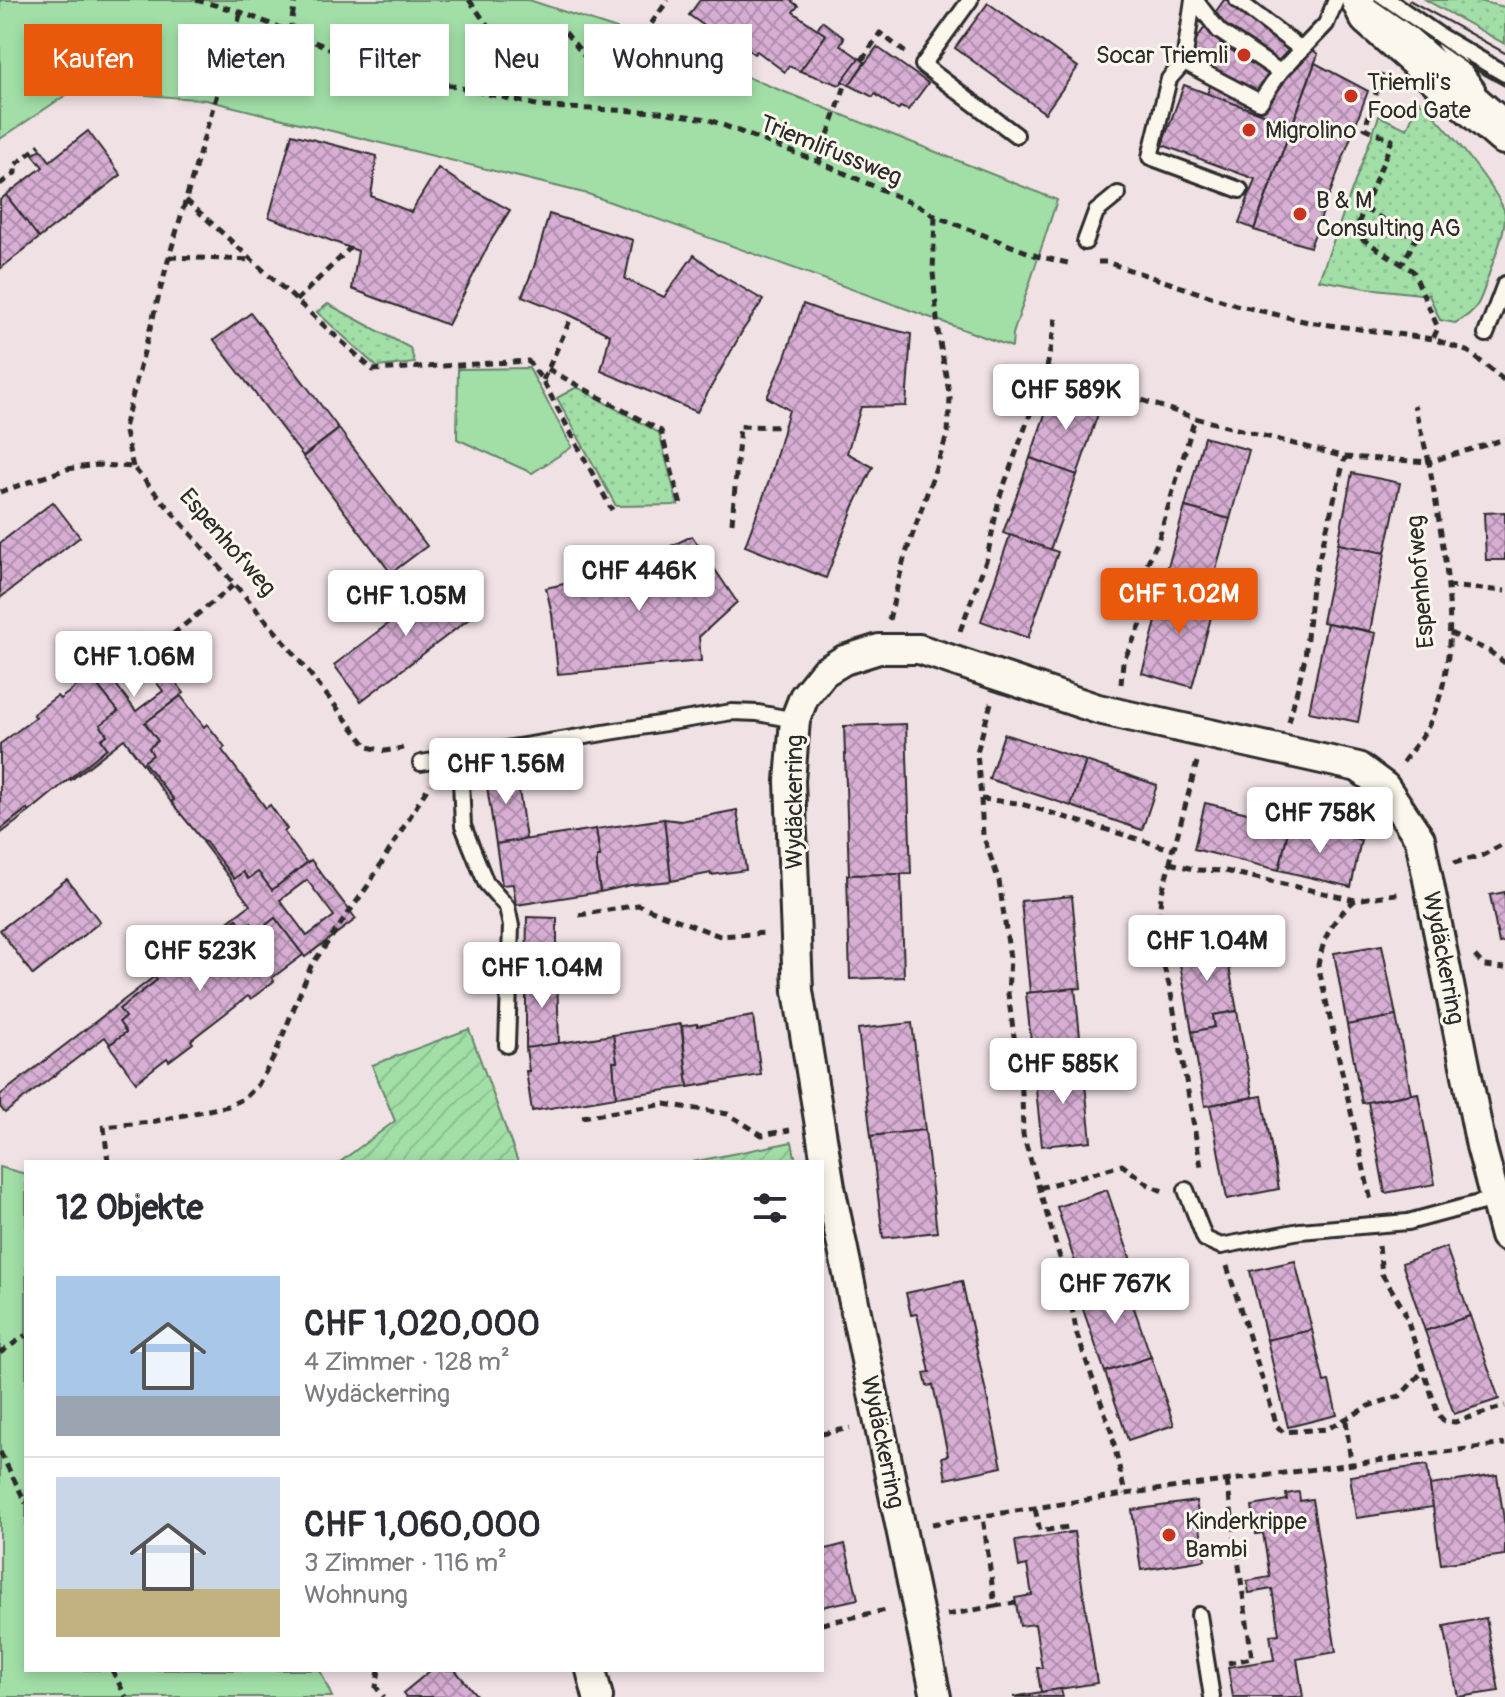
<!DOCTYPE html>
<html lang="de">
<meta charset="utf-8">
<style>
body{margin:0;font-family:Pangolin,sans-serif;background:#f7f7f7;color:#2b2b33;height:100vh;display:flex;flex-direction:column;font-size:30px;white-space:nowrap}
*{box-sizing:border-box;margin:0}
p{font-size:26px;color:#7c7c81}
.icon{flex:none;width:44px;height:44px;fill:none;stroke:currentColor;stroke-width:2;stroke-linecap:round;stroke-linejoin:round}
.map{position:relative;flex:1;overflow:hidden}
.sheet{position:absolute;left:24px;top:1160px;width:800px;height:512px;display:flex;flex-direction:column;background:#fff;border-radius:0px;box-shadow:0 4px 12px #0003}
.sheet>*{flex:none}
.top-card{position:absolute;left:24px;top:24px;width:800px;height:72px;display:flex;gap:16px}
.price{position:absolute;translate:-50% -68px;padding:0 18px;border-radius:8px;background:#fff;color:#222;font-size:26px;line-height:52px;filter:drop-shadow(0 2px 4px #0008)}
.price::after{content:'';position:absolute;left:50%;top:48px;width:24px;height:18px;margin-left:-12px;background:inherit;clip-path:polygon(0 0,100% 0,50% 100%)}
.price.current{background:#ea580c;color:#fff}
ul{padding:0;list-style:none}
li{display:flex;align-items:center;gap:24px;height:200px;padding:0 32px}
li+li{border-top:2px solid #e1e1e2}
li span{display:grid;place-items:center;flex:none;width:224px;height:160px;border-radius:0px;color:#555}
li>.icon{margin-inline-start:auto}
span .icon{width:96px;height:96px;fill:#fffc;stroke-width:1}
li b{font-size:34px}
h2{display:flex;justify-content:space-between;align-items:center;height:96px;padding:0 32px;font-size:34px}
.pill{padding:0 28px;border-radius:0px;background:#fff;box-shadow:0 4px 12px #0003;font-size:28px;line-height:72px}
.pill.current{background:#ea580c;color:#fff}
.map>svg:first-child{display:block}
</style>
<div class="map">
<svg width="1505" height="1697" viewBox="0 0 1505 1697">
<defs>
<pattern id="grass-dots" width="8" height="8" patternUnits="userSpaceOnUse" patternTransform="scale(2)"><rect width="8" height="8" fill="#a1dfa7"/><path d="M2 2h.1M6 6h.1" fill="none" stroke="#8bc090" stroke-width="1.8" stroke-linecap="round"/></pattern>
<pattern id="garden-furrows" width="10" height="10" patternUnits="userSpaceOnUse" patternTransform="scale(2)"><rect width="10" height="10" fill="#a1dfa7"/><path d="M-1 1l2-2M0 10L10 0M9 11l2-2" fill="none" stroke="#8bc090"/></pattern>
<pattern id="building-cross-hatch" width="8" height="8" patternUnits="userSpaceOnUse" patternTransform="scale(2)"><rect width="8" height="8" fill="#d8aed4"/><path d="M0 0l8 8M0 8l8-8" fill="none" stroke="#af8eac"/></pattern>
</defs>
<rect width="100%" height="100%" fill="#f0e1e5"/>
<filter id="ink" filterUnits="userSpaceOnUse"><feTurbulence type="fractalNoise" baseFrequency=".0125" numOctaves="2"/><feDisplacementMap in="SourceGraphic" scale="16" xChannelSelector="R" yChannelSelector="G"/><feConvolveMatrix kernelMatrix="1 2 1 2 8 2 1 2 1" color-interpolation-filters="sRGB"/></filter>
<g filter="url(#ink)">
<!-- grass -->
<g fill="url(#grass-dots)" stroke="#668569" stroke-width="2">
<path d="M1426,0H1474L1505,7V44Z"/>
<path d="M1419,101C1436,113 1503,196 1505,214C1505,234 1495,256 1489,274C1481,298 1480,311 1455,323L1440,320L1429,295L1366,288L1319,280L1379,116L1407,129Z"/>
<path d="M328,304L410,348L415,363L377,367L317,312Z"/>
<path d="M577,387L659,433L678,505L616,506L557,398Z"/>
</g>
<!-- park -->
<g fill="#a1dfa7" stroke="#668569" stroke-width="2">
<path d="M0,0H529L674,48L1057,200L1013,334L1012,347L588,194L206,100L75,89L0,139Z"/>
<path d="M529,368L572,447L532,473L457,439L458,369Z"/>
<path d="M0,1167L26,1174V1670H320L332,1697H0Z"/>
</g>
<!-- garden -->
<g fill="url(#garden-furrows)" stroke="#668569" stroke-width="2">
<path d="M469,1029L518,1162H340L395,1121L372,1065Z"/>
<path d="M792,1142L796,1162H692Z"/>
</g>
<!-- building -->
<g fill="url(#building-cross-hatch)" stroke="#2b2b2b" stroke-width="2" fill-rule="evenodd">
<path d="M700,0H790L798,6L793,12L826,35L800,71L789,66L785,72L757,51L754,54L740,44H730L689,15Z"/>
<path d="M1224,0H1242L1318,54L1292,125L1207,94L1215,74L1186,54Z"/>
<path d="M988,3L1078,67L1045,113L955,48Z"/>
<path d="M822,21L844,38L840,45L859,58L840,85L800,71L826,35L817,29Z"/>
<path d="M877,47L928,83L908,110L900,107L898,110L875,94L873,97L849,85Z"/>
<path d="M859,58L865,62L849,85L842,81Z"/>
<path d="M1315,63L1368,91L1310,247L1254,230Z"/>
<path d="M1184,85L1292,125L1254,229L1239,223L1255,179L1162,145Z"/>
<path d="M88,131L121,175L39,238L6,195L43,167L33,155L41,149L50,161Z"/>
<path d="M292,134L377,156L371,196L411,212L438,168L462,184L510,210L490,242L448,325L352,289L358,251L269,217Z"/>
<path d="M6,195L39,238L0,269V200Z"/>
<path d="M549,214L633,240L625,279L664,297L694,255L719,274L763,300L743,330L697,412L601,371L610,335L572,316L522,296L534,267Z"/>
<path d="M803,304L836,316L911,334L906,406L861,407L847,453L873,467L854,506L826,578L745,546L769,481L789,410L767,397L784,360Z"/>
<path d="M251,313L339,429L303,456L214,340Z"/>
<path d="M1054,388L1101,405L1077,475L1030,458Z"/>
<path d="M339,429L427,546L391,573L303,457Z"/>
<path d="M1204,437L1249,450L1230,519L1185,507Z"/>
<path d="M1030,458L1077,475L1050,550L1003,533Z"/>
<path d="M1352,473L1400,483L1385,553L1338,544Z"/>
<path d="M53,502L80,537L0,598V543Z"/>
<path d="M1185,507L1230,519L1208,597L1163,584Z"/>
<path d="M1505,512V560H1486L1484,513Z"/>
<path d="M1010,535L1058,552L1028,638L981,621Z"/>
<path d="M692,536L737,602L699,637L701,661L558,674L552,614L546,588L617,572Z"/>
<path d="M1338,544L1385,553L1370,631L1322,622Z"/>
<path d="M451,576L478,612L361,701L334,665Z"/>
<path d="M1166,585L1216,599L1192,687L1142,673Z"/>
<path d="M1327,623L1376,633L1358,722L1309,712Z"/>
<path d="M139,634L184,693L145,723L158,741L149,748L153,755L144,762L174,800L171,802L124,739L71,780L69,777L107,748L101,739L107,735L100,725L118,711L88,673ZM136,655L163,691L136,711L109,675Z"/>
<path d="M90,676L118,711L100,725L107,735L101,739L107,748L29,812L27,809L0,830V744L36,717L33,714L57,696L60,699Z"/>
<path d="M181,696L204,727L207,724L225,747L222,750L266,808L270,805L287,829L284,832L307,863L272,890L258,872L248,879L243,872L234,879L171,802L174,800L144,762L153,755L149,748L158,741L145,723Z"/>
<path d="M906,724L911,874L849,875L844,726Z"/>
<path d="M1004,734L1086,761L1071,806L989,779Z"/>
<path d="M1086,761L1157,785L1142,830L1071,806Z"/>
<path d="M516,769L526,839L496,844L485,774Z"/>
<path d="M1205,803L1290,823L1279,870L1194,849Z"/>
<path d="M27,809L29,812L0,834V830Z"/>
<path d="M737,810L746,870L711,875V873L671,881L664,819L681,821Z"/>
<path d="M664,819L671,881L631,885L600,892L597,869V857H600L596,829Z"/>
<path d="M1290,823L1361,840L1351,887L1279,870Z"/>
<path d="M596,829L600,857H597V869L600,892L516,905L513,884L502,885L496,844Z"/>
<path d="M205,841L234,879L243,872L248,879L258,872L272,890L311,860L356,919L305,957L275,918L257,932L251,923L244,928L237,919L199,947L197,945L250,905L203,843ZM307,880L334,916L307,936L280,900Z"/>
<path d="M901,874L904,977L850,979L847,875Z"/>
<path d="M67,879L100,922L33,975L0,930Z"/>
<path d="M1505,892V942L1499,943L1490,895Z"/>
<path d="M1072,896L1081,988L1030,993L1021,901Z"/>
<path d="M527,917L557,918V973H526Z"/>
<path d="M275,918L303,955L272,978L274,981L251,999L248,996L191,1040L193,1043L169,1061L167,1058L136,1082L109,1045L126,1032L119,1022L125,1017L119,1009L157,980L155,976L237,919L244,928L251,923L257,932Z"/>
<path d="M1224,939L1237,1011L1213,1015L1215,1027L1192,1032L1177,947Z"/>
<path d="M1382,945L1396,1016L1347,1025L1334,953Z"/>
<path d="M526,973H557L559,1044L526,1048Z"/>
<path d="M155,976L157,980L119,1009L125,1017L119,1022L126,1032L110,1044L105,1037L5,1113L0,1107V1095Z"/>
<path d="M1075,988L1083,1065L1034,1071L1026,993Z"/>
<path d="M1237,1011L1253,1097L1205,1106L1192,1032L1215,1027L1213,1015Z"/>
<path d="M753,1016L761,1075L688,1087L682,1026L697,1024V1026Z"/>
<path d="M1396,1016L1411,1094L1362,1103L1347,1025Z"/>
<path d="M912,1023L925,1130L871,1136L858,1029Z"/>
<path d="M681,1024L688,1087L616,1097L613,1062H617L613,1035Z"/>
<path d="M613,1035L617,1062H613L616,1097L532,1111L526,1071H529L526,1048Z"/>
<path d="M1083,1065L1091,1141L1042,1146L1034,1071Z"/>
<path d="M1418,1093L1435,1184L1385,1193L1368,1102Z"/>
<path d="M1262,1096L1279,1189L1227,1199L1210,1105Z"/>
<path d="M925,1130L937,1232L883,1238L871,1136Z"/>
<path d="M1107,1190L1136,1275L1085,1293L1057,1207Z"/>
<path d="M1446,1247L1470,1316L1425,1331L1402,1263Z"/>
<path d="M1295,1261L1312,1330L1267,1340L1250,1271Z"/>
<path d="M1124,1279L1151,1357L1105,1372L1078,1295Z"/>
<path d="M962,1281L1002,1467L946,1479L942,1457L948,1455L933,1385L927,1386L924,1373L930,1372L917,1314L911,1315L906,1293Z"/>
<path d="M1470,1316L1499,1399L1454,1414L1425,1331Z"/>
<path d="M1312,1330L1324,1382L1329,1381L1337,1415L1288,1427L1267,1340Z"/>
<path d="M1151,1357L1174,1425L1128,1440L1105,1372Z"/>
<path d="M1427,1465L1433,1507L1356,1518L1350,1476Z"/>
<path d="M1497,1475L1505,1526V1555L1441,1564L1430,1485Z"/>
<path d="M1299,1492L1300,1501L1312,1499L1336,1652L1297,1659L1303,1697H1233L1228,1667L1274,1660L1270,1635L1279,1634L1272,1589L1249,1593L1247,1581L1270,1577L1263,1533L1256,1534L1252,1506L1287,1500L1286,1494Z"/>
<path d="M1196,1501L1205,1560L1141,1570L1132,1510Z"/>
<path d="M1074,1532L1097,1683L1041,1692L1037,1668H1042L1035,1624L1020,1626L1015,1598L1032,1595L1027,1565L1019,1567L1015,1541Z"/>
<path d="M845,1544L858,1599L822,1607V1550Z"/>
<path d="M1486,1618L1499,1691L1458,1697L1444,1626Z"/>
<path d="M431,1670H455L478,1697H406L403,1693Z"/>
<path d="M1061,1689L1063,1697H1013L1041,1692Z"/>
</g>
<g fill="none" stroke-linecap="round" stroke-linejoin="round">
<defs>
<g id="lane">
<path d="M970,0L923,65L1016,135"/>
<path d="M1193,0L1184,62L1260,102L1280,72"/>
<path d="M1195,0L1219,31L1280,72L1326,24L1336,0"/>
<path d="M1237,0L1301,49"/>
<path d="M1388,0L1440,36L1505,74"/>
<path d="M1444,43L1477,88"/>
<path d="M1184,62L1169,79L1150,157L1240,190"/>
<path d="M1085,242L1096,212L1118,194"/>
<path d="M1486,334L1505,284"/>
<path d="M460,757L463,826L486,883L507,907L511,926L507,1045"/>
<path d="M421,763L732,712L758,713L795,720"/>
<path d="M1186,1190L1205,1239L1221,1246L1300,1231L1408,1222L1494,1199"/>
<path d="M1199,1615L1212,1697"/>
</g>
<g id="street">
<path d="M591,1670L598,1697"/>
<path d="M936,1697L830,1187L798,991L790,781L795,720L804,697L824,672L844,660L879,649H919L1098,709L1358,767L1385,787L1420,839L1481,1146L1505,1236"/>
</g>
<path id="secondary" d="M1362,0L1370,16L1505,134"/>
</defs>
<!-- lane casing -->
<use href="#lane" stroke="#2b2b2b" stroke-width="20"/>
<!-- street casing -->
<use href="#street" stroke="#2b2b2b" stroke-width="34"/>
<!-- secondary casing -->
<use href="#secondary" stroke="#2b2b2b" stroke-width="46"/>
<!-- path -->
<g stroke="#2b2b2b" stroke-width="5" stroke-dasharray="8 6" stroke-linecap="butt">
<path d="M196,0L241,12L383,70L545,107L660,112L707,119L819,162L921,207L935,216L1037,256L1072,264"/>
<path d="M469,0C482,16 509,63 533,52C544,48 555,39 565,32L586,58L613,56L637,44L668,0"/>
<path d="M290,32L295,0"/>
<path d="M862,60L880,33L906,53"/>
<path d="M1382,74L1365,128L1392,140L1354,234L1413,271L1438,328L1433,339"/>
<path d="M819,161L846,83"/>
<path d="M0,184L15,173V165L40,145"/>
<path d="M186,200L373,370L528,361L543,381L612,510"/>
<path d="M1365,209L1416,238L1403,263"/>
<path d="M169,257L252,260"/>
<path d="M1098,262H1106L1236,305L1308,322L1433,339L1469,352L1505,381"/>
<path d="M296,301L350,248"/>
<path d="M1047,368L1056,317"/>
<path d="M548,369L661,431L682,509"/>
<path d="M543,380L572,316"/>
<path d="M133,467L124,428L169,257L241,12"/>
<path d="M0,492L67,469L98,465L133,467L282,639L368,747L385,751L403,748"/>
<path d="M732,523L740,426L784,427"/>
<path d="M1447,586L1505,591"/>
<path d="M889,620L904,559L948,433L950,398L938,331L933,272L935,216"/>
<path d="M960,631L987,558L999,499L1047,368L1195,418L1345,457L1429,462L1414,405"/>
<path d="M1450,633L1489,651L1505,663"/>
<path d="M162,643L235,584"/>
<path d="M1121,684L1123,662L1143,620V572L1158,541L1195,418"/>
<path d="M991,703L977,752L981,799L983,835L999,881L1010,958L1008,994L1022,1092L1023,1135L1067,1281L1077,1335L1111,1430L1125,1494"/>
<path d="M1289,722L1305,658L1312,586L1345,457"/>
<path d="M1197,762L1161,896L1157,943L1170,988L1201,1167L1199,1172"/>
<path d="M1403,762C1413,748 1427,732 1433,716C1466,636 1442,545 1429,462L1505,439"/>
<path d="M981,799L1018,803L1174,850"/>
<path d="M1170,863L1197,870L1225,871L1355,900L1402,893"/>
<path d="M1454,863L1483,855L1505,843"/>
<path d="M1355,900C1331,921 1325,934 1318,965L1371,1201"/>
<path d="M579,915L638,905L720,936L766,933"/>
<path d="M1475,956L1484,966L1505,968"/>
<path d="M582,1117L665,1104L728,1114L762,1135L790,1130"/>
<path d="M108,1162L104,1127L151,1122L228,1106L245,1098L258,1085L274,1057L311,966L367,887L430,784"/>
<path d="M1039,1188L1122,1165L1149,1185L1165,1192"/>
<path d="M1379,1246L1382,1274L1404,1310L1438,1414L1444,1421L1455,1422L1505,1406"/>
<path d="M1227,1266L1277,1426L1283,1432L1327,1429L1371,1405L1400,1396L1424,1370"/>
<path d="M0,1353L26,1335"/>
<path d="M1346,1420L1351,1464"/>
<path d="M822,1434L850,1428"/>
<path d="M0,1452L26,1503"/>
<path d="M1227,1481L1252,1658L1228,1663"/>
<path d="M1035,1509L1040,1531L1069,1527L1070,1533"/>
<path d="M932,1524L1125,1494L1505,1444"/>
<path d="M995,1606L1016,1603"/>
<path d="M947,1615L995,1606L983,1517"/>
<path d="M822,1624L886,1610"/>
<path d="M112,1670L126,1697"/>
<path d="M379,1670L376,1687L384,1697"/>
</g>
<!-- lane -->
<use href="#lane" stroke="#fbf7ec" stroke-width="14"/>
<!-- street -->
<use href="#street" stroke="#fbf7ec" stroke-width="28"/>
<!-- secondary -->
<use href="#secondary" stroke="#fbf7ec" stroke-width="40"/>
<!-- tram -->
<g stroke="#2b2b2b" stroke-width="2">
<path d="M1375,0L1476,70L1505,86"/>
<path d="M1409,0L1505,53"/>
</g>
</g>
</g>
<!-- markers -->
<g fill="#c8321e" stroke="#fbf7ec" stroke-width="3">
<circle cx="1244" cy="55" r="8"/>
<circle cx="1351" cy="96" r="8"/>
<circle cx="1249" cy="130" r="8"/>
<circle cx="1300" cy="214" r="8"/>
<circle cx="1169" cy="1535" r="8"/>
</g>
<g text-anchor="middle" stroke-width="6" stroke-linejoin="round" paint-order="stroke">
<!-- poi labels -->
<g font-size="24" fill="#2b2b2b" stroke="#fbf7ec" text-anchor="start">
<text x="1228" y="63" text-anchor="end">Socar Triemli</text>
<text x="1367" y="90">Triemli's<tspan x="1367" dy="28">Food Gate</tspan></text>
<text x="1265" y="138">Migrolino</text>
<text x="1316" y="208">B &amp; M<tspan x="1316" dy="28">Consulting AG</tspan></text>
<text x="1185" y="1529">Kinderkrippe<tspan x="1185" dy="28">Bambi</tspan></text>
</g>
<!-- street labels -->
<g font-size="24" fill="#2b2b2b" stroke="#fbf7ec">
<text transform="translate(831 150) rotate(22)" y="8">Triemlifussweg</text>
<text transform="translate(228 542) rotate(49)" y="8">Espenhofweg</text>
<text transform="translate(1420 582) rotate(-95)" y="8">Espenhofweg</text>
<text transform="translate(794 802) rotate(-90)" y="8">Wydäckerring</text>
<text transform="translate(1444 958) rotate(79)" y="8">Wydäckerring</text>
<text transform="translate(883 1442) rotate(78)" y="8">Wydäckerring</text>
</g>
</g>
</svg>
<b class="price" style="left:1066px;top:432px">CHF 589K</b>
<b class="price" style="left:639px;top:613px">CHF 446K</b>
<b class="price current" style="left:1179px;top:636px">CHF 1.02M</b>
<b class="price" style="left:406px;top:638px">CHF 1.05M</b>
<b class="price" style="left:134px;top:699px">CHF 1.06M</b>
<b class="price" style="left:506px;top:806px">CHF 1.56M</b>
<b class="price" style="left:1320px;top:855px">CHF 758K</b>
<b class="price" style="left:1207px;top:983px">CHF 1.04M</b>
<b class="price" style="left:200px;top:993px">CHF 523K</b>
<b class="price" style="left:542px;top:1010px">CHF 1.04M</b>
<b class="price" style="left:1063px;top:1106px">CHF 585K</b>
<b class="price" style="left:1115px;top:1326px">CHF 767K</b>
<div class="top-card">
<a class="pill current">Kaufen</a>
<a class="pill">Mieten</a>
<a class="pill">Filter</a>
<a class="pill">Neu</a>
<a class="pill">Wohnung</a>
</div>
<section class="sheet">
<h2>12 Objekte<svg class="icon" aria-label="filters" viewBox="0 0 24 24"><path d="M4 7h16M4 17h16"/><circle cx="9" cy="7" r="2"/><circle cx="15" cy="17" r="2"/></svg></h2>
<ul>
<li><span style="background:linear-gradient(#a9c7e8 75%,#9aa5b1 0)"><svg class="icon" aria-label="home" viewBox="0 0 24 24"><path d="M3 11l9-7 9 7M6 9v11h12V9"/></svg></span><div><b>CHF 1,020,000</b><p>4 Zimmer · 128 m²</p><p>Wydäckerring</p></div></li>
<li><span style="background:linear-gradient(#c9d6e8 70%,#c2b280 0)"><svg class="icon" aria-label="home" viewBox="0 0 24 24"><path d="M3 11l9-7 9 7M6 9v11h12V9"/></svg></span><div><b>CHF 1,060,000</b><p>3 Zimmer · 116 m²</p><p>Wohnung</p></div></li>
</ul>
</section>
</div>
